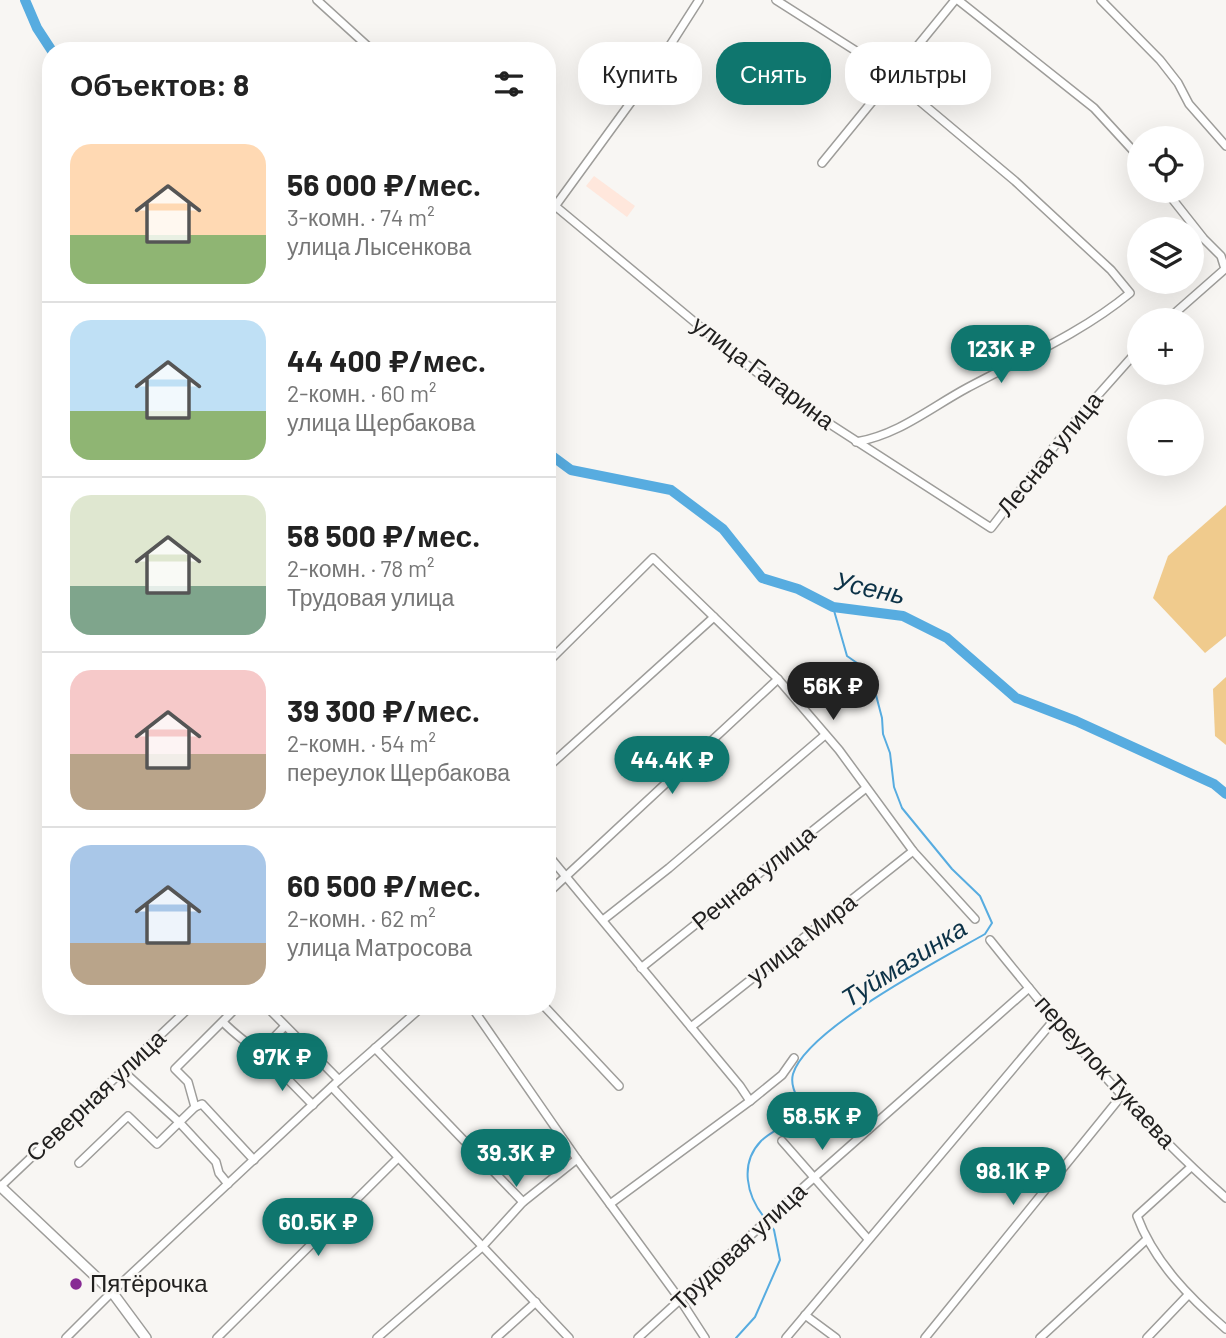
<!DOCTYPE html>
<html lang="ru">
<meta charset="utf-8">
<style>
body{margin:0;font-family:Barlow,sans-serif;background:#f6f6f6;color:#222;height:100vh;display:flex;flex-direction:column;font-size:26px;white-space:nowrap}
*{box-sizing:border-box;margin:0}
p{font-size:23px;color:#767676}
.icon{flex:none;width:38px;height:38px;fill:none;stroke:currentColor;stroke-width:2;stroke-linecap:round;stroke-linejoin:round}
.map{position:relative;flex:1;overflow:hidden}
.sheet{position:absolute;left:42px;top:42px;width:514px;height:973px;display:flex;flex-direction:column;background:#fff;border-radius:28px;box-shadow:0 7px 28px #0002}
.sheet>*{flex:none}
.guide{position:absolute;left:578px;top:42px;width:542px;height:63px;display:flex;gap:14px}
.controls{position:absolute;left:1127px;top:126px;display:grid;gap:14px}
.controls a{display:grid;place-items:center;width:77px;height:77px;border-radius:50%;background:#fff;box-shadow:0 7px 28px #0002;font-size:35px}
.price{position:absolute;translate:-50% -60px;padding:0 16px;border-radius:24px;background:#0f766e;color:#fff;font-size:23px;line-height:46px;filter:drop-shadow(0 2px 4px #0008)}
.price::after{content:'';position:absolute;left:50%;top:42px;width:21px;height:16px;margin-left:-10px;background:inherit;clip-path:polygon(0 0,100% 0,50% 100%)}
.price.active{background:#222;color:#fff}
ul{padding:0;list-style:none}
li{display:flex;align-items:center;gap:21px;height:175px;padding:0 28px}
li+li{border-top:2px solid #e0e0e0}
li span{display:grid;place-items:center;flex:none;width:196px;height:140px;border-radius:21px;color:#555}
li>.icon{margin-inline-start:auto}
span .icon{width:84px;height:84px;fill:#fffc;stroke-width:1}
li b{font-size:30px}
h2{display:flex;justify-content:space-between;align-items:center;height:84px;padding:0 28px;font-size:30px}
.pill{padding:0 24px;border-radius:28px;background:#fff;box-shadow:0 7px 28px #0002;font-size:24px;line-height:63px}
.pill.active{background:#0f766e;color:#fff}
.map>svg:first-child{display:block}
</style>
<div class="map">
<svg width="1226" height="1338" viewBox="0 0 1226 1338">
<rect width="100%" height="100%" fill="#f8f6f3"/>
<!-- education -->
<path fill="#ffe7dc" d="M594,176L635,206L627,217L586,186Z"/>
<!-- green -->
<g fill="#f0cb8d">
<path d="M1226,505V636L1205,653L1153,598L1168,556Z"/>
<path d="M1226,677V745L1215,736L1213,689Z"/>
</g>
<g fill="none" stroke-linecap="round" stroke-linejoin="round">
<!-- stream -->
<g stroke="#57ace0" stroke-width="2">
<path d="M764,1217C747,1196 739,1164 761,1141C776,1126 792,1128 801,1105C796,1095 790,1085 793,1074C806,1029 943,958 985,934L992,923L980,896L952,869L902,808L894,787L890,753L883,734L882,718L870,672L847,656L833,607"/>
<path d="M736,1338L755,1317L780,1260L774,1230L767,1222"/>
</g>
<!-- river -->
<g stroke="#57ace0" stroke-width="10">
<path d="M25,0L37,28L52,51"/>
<path d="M548,453L571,470L671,490L723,529L762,578L798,589L833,607L903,616L947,638L1016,698L1076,721L1214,784L1226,794"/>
</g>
<defs>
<g id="minor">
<path d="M317,0L373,51"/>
<path d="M776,0L867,58L892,78L1015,181L1111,270L1130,293C1082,333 1021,359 967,388C930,408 898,435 856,442"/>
<path d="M958,0L1094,108L1139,157"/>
<path d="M1101,0L1160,60L1178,83L1189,104L1226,146"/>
<path d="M822,163L955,0"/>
<path d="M1166,191L1204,239L1221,256L1225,269L1167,320"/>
<path d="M548,200L739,359L799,404L991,528L1067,430L1139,349"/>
<path d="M548,216L655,69L699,0"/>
<path d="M548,662L653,558L778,679L839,750L913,851L975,919"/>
<path d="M548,767L714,617"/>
<path d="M548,855L740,1086L750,1101"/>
<path d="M548,893L778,679"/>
<path d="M603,920L669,868L825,735"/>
<path d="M990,940C1063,1031 1139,1121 1226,1198"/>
<path d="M641,968L866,788"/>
<path d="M266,1006L339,1080"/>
<path d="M471,1006L577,1159L681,1301L705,1338"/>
<path d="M544,1006L619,1086"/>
<path d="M223,1022C234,1034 247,1042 259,1053L285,1026"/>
<path d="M691,1027L913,851"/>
<path d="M375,1048L523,1202"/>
<path d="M270,1061L313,1105"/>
<path d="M123,1071L179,1122L216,1162L219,1173L228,1184"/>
<path d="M332,1087L569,1338"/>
<path d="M195,1107L202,1104L254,1160"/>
<path d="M782,1141L868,1239"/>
<path d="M79,1163L128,1116L157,1144L195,1107L188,1082L175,1069L238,1006"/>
<path d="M1191,1167L1137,1216C1154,1262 1190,1298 1226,1329"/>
<path d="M1,1186L191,1006"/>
<path d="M610,1204L750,1101L782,1075L794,1058"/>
<path d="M805,1315L836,1338"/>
<path d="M66,1338L112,1292L339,1080L423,1006"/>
<path d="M217,1338L398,1158"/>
<path d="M377,1338L482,1247L523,1202L577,1159"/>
<path d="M496,1338L536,1302"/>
<path d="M638,1338L808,1183L1029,988"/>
<path d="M786,1338L1054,1020"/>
<path d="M925,1338L1123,1094"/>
<path d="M1040,1338L1146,1240"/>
<path d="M1147,1338L1188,1295"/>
</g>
<path id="tertiary" d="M0,1186L112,1292L146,1338"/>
</defs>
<!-- minor casing -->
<use href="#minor" stroke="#9e9d9a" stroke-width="10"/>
<!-- tertiary casing -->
<use href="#tertiary" stroke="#9e9d9a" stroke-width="12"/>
<!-- minor -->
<use href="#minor" stroke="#fff" stroke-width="7"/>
<!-- tertiary -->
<use href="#tertiary" stroke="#fff" stroke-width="9"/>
</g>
<!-- markers -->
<circle fill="#872a94" stroke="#f8f6f3" stroke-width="2.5" cx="76" cy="1284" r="7"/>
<g text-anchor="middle" stroke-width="5" stroke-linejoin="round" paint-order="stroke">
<!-- street labels -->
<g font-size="24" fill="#21201f" stroke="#f8f6f3">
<text transform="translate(763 373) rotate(37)" y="8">улица Гагарина</text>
<text transform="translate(1050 454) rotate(-51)" y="8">Лесная улица</text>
<text transform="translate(754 878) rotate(-39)" y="8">Речная улица</text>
<text transform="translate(802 939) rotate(-38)" y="8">улица Мира</text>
<text transform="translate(1105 1072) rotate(48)" y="8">переулок Тукаева</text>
<text transform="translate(96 1096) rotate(-43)" y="8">Северная улица</text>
<text transform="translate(739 1247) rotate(-43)" y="8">Трудовая улица</text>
</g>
<!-- poi labels -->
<g font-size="24" fill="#21201f" stroke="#f8f6f3" text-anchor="start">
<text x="90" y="1292">Пятёрочка</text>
</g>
<!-- water labels -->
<g font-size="26" font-style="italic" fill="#0c3247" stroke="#f8f6f3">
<text transform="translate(870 588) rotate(12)" y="9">Усень</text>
<text transform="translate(904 963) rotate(-32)" y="9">Туймазинка</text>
</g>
</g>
</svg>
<div class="controls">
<a><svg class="icon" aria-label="locate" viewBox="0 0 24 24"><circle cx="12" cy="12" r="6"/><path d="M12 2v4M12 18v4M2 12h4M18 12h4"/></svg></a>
<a><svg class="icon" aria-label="layers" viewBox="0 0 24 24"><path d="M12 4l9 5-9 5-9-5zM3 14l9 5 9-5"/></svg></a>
<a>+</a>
<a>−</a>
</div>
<b class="price" style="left:1001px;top:385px">123K ₽</b>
<b class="price active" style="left:833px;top:722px">56K ₽</b>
<b class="price" style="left:672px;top:796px">44.4K ₽</b>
<b class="price" style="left:282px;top:1093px">97K ₽</b>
<b class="price" style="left:822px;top:1152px">58.5K ₽</b>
<b class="price" style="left:516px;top:1189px">39.3K ₽</b>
<b class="price" style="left:1013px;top:1207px">98.1K ₽</b>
<b class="price" style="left:318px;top:1258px">60.5K ₽</b>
<div class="guide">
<a class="pill">Купить</a>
<a class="pill active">Снять</a>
<a class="pill">Фильтры</a>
</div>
<section class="sheet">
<h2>Объектов: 8<svg class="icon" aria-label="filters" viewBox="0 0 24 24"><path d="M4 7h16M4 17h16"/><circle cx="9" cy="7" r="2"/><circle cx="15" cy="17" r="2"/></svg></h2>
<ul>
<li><span style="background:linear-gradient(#ffd9b3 65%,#8fb573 0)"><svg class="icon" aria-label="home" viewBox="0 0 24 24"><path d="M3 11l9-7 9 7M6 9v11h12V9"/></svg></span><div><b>56 000 ₽/мес.</b><p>3-комн. · 74 m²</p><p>улица Лысенкова</p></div></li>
<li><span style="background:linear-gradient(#bfe0f5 65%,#8fb573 0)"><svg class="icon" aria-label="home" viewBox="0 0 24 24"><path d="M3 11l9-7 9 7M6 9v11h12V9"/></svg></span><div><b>44 400 ₽/мес.</b><p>2-комн. · 60 m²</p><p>улица Щербакова</p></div></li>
<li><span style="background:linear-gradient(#dfe7d0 65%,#7fa58c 0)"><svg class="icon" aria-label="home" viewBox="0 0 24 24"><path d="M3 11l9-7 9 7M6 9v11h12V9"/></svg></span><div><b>58 500 ₽/мес.</b><p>2-комн. · 78 m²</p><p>Трудовая улица</p></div></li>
<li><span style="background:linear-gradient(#f6c9c9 60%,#b9a48a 0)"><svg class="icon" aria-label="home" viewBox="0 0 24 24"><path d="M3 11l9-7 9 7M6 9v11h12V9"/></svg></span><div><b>39 300 ₽/мес.</b><p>2-комн. · 54 m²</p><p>переулок Щербакова</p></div></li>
<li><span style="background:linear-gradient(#a9c7e8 70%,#b9a48a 0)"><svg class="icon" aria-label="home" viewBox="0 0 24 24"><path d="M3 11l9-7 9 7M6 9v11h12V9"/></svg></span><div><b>60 500 ₽/мес.</b><p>2-комн. · 62 m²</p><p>улица Матросова</p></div></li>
</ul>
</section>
</div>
